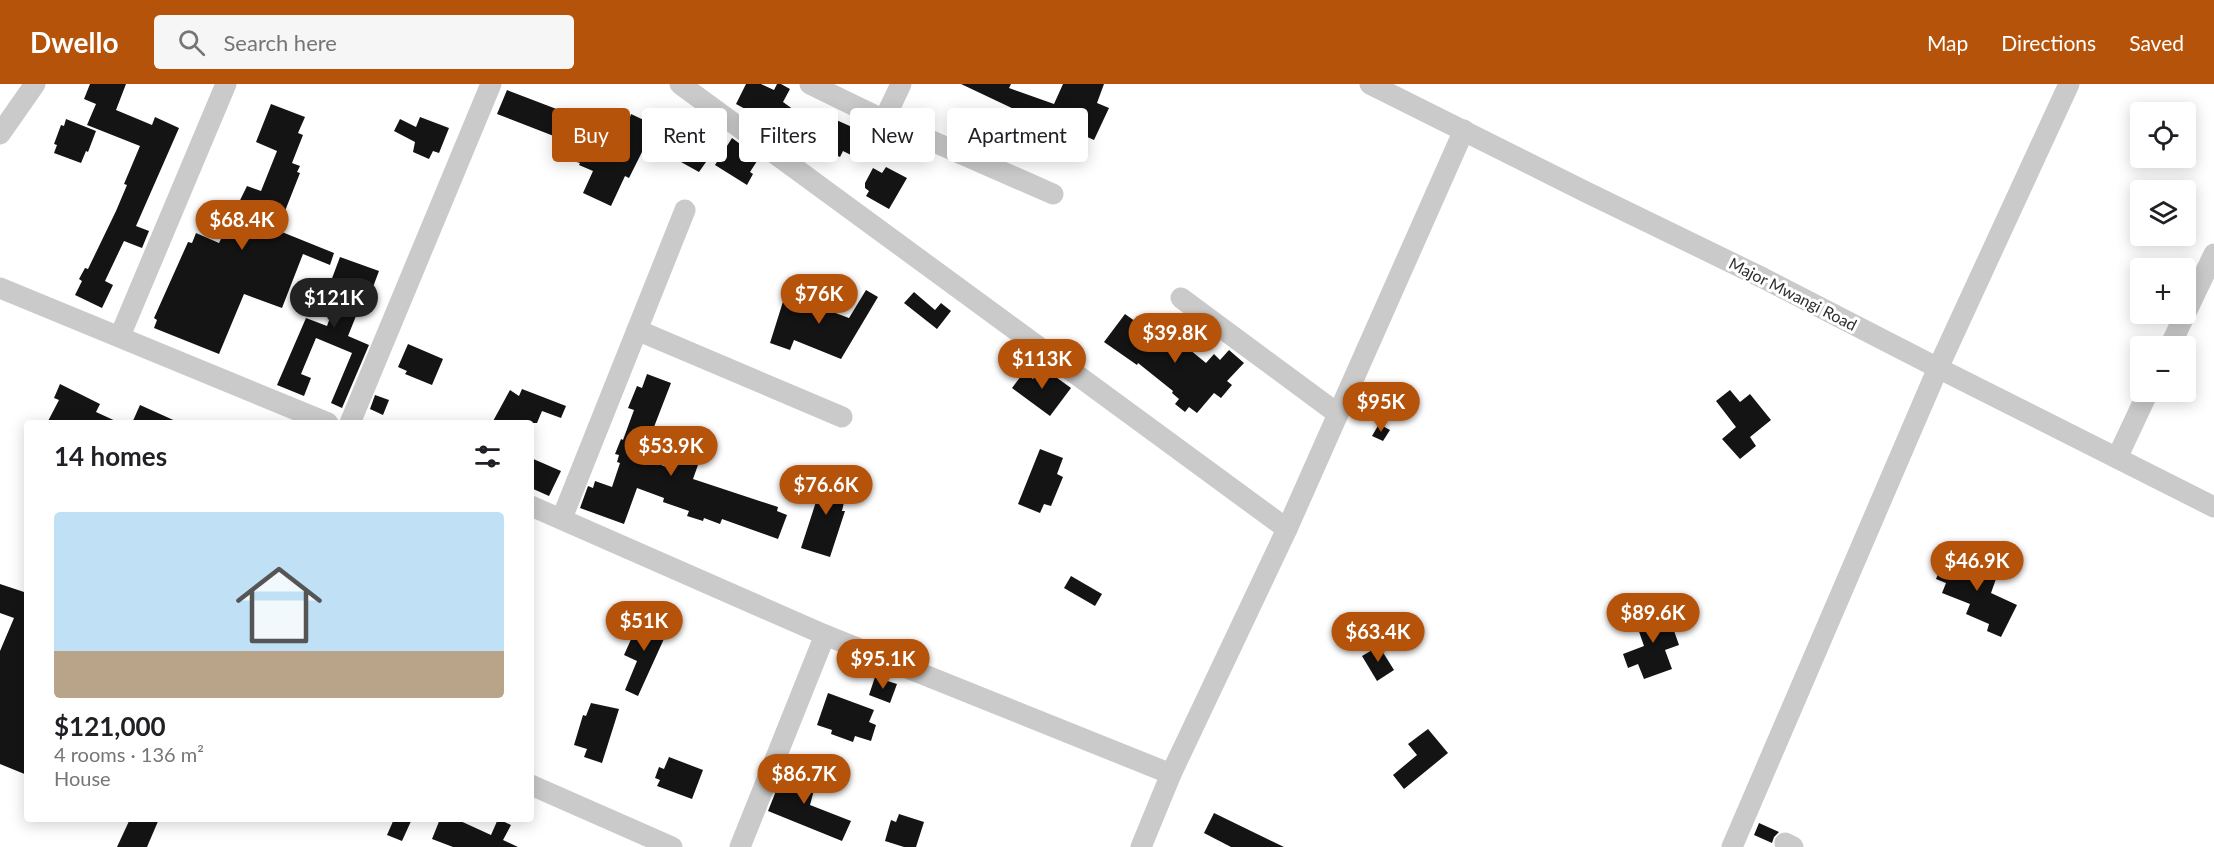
<!DOCTYPE html>
<meta charset="utf-8">
<style>
body{margin:0;font-family:Lato,sans-serif;background:#f6f6f6;color:#202124;height:100vh;display:flex;flex-direction:column;font-size:22px;white-space:nowrap}
*{box-sizing:border-box;margin:0}
p{font-size:20px;color:#757577}
.icon{flex:none;width:33px;height:33px;fill:none;stroke:currentColor;stroke-width:2;stroke-linecap:round;stroke-linejoin:round}
.map{position:relative;flex:1;overflow:hidden}
.drawer{position:absolute;left:24px;top:336px;width:510px;height:402px;display:flex;flex-direction:column;background:#fff;border-radius:6px;box-shadow:0 3px 15px #0003}
.drawer>*{flex:none}
.top-card{position:absolute;left:552px;top:24px;width:570px;height:54px;display:flex;gap:12px}
.controls{position:absolute;left:2130px;top:18px;display:grid;gap:12px}
.controls a{display:grid;place-items:center;width:66px;height:66px;border-radius:6px;background:#fff;box-shadow:0 3px 15px #0003;font-size:30px}
.price{position:absolute;translate:-50% -51px;padding:0 14px;border-radius:21px;background:#b45309;color:#fff;font-size:20px;line-height:39px;filter:drop-shadow(0 2px 3px #0008)}
.price::after{content:'';position:absolute;left:50%;top:36px;width:18px;height:14px;margin-left:-9px;background:inherit;clip-path:polygon(0 0,100% 0,50% 100%)}
.price.current{background:#222;color:#fff}
ul{padding:0;list-style:none}
li{display:grid;align-content:center;gap:12px;height:318px;padding:0 30px}
li span{display:grid;place-items:center;height:186px;border-radius:6px;color:#555}
li>.icon{margin-inline-start:auto}
span .icon{width:108px;height:108px;fill:#fffc;stroke-width:1}
li b{font-size:26px}
h2{display:flex;justify-content:space-between;align-items:center;height:72px;padding:0 30px;font-size:26px}
.pill{padding:0 21px;border-radius:6px;background:#fff;box-shadow:0 3px 15px #0003;font-size:21px;line-height:54px}
.pill.current{background:#b45309;color:#fff}
header{display:flex;align-items:center;gap:36px;box-sizing:border-box;height:84px;padding:0 30px;background:#b45309;color:#fff}
header strong{font-size:28px}
nav{display:flex;gap:33px;margin-inline-start:auto;font-size:21px}
.search{width:420px;height:54px;background:#f6f6f6;display:flex;align-items:center;gap:15px;box-sizing:border-box;padding:0 21px;border-radius:6px;color:#757577;font-size:22px}
.map>svg:first-child{display:block}
</style>
<header>
<strong>Dwello</strong>
<div class="search"><svg class="icon" aria-label="search" viewBox="0 0 24 24"><circle cx="10" cy="10" r="6"/><path d="M15 15l6 6"/></svg>Search here</div>
<nav><a>Map</a><a>Directions</a><a>Saved</a></nav>
</header>
<div class="map">
<svg width="2214" height="763" viewBox="0 0 2214 763">
<rect width="100%" height="100%" fill="#fff"/>
<!-- building -->
<g fill="#141414">
<path d="M90,0H126L116,26L152,41L155,33L179,44L136,142L149,147L142,164L124,157L105,197L113,201L102,224L75,211L82,197L79,195L85,184L88,185L116,127L127,101L124,100L140,62L87,41L96,20L84,15Z"/>
<path d="M746,0H761L774,6L777,0H781L790,5L783,18L801,31L792,44L771,29L767,37L736,20Z"/>
<path d="M961,0H1011L1009,4L1054,20L1063,0H1104L1097,19L1109,24L1094,56L1054,38L1047,59L1031,54L1036,41L1013,33L1016,26Z"/>
<path d="M507,6L580,34L570,57L603,72L614,49L604,44L614,25L630,33L631,30L648,38L647,41L668,52L658,75L642,68L629,94L625,92L611,122L583,109L593,87L579,81L580,79L559,73L564,56L497,30Z"/>
<path d="M271,20L305,33L298,49L303,51L292,79L300,82L297,88L300,89L285,127L287,128L277,146L334,169L330,181L303,170L282,224L244,210L219,270L154,244L157,236L154,234L188,158L192,159L196,149L219,159L247,102L261,107L277,67L256,58Z"/>
<path d="M420,33L449,44L439,69L433,67L429,75L413,68L415,58L394,47L400,35L416,43Z"/>
<path d="M66,35L96,47L88,68L86,67L81,79L54,69L57,61L54,60L61,41L64,42Z"/>
<path d="M834,35L852,43L856,36L868,42L853,72L843,67L840,73L807,58L800,70L786,61L801,36L826,50Z"/>
<path d="M732,54L759,74L750,88L753,90L747,101L715,81Z"/>
<path d="M688,67L706,78L699,88L681,78Z"/>
<path d="M886,83L907,94L889,125L866,112L869,107L865,104V99L873,84L882,89Z"/>
<path d="M340,173L379,187L367,219L362,217L348,252L369,261L342,324L331,319L352,269L316,254L301,290L311,294L304,312L277,301L306,234L327,242L336,217L325,213Z"/>
<path d="M866,206L878,213L841,275L794,256L790,266L770,259L786,208L823,221L822,224L849,234Z"/>
<path d="M914,208L935,226L941,219L951,227L937,245L904,219Z"/>
<path d="M1125,230L1160,255L1167,247L1206,279L1214,270L1220,276L1229,266L1244,279L1227,297L1232,301L1221,314L1214,309L1197,329L1189,323L1185,328L1175,320L1179,315L1172,309L1173,307L1138,279L1137,281L1104,258Z"/>
<path d="M408,260L443,275L432,301L405,290L407,287L398,283Z"/>
<path d="M1042,283L1071,304L1050,332L1012,304L1024,288L1033,295Z"/>
<path d="M647,290L671,299L642,374L672,385L676,371L699,378L693,395L778,423L777,427L787,431L778,455L722,435L720,440L704,434L703,437L687,432L689,427L663,418L664,414L637,404L624,440L580,424L588,402L593,404L595,397L612,403L620,379L617,378L619,371L615,370L621,355L623,356L634,326L628,324L637,302L642,304Z"/>
<path d="M60,300L100,320L96,328L120,339H47L59,316L54,314Z"/>
<path d="M522,305L566,322L561,334L542,327L537,339H492L510,306L519,312Z"/>
<path d="M1730,306L1740,318L1750,310L1771,336L1750,353L1756,362L1740,375L1722,355L1736,343L1716,317Z"/>
<path d="M375,311L389,316L383,331L370,325Z"/>
<path d="M140,321L180,339H132Z"/>
<path d="M1379,340L1390,346L1383,357L1372,352Z"/>
<path d="M1040,365L1063,374L1057,390L1063,393L1051,422L1044,420L1040,429L1018,420Z"/>
<path d="M531,374L561,387L549,412L531,404Z"/>
<path d="M825,390L849,396L842,427H845L830,473L801,464Z"/>
<path d="M1963,465L1984,474L1979,485L1997,492L1991,509L2017,521L2001,553L1987,547L1989,540L1966,530L1970,520L1942,509L1946,499L1936,495L1943,478L1955,483Z"/>
<path d="M1071,492L1102,510L1095,522L1064,504Z"/>
<path d="M0,500L24,508L27,502V691L0,680V567L14,534L0,529Z"/>
<path d="M1666,524L1679,561L1665,566L1672,585L1644,595L1638,580L1628,584L1623,570L1644,562L1635,536Z"/>
<path d="M641,533L668,546L638,612L625,606L637,577L624,571Z"/>
<path d="M1379,562L1394,586L1377,597L1362,572Z"/>
<path d="M875,593L897,600L890,619L869,611Z"/>
<path d="M828,609L874,626L869,638L876,641L871,657L855,652L853,658L831,650L832,646L817,641Z"/>
<path d="M591,619L619,625L602,679L584,673L587,665L574,661L583,631L586,632Z"/>
<path d="M1428,645L1448,669L1404,705L1393,691L1417,671L1408,660Z"/>
<path d="M790,672L806,680L795,700L814,706L810,721L851,737L842,757L768,727Z"/>
<path d="M669,673L703,686L692,715L657,702L660,696L655,694L659,683L664,685Z"/>
<path d="M1214,729L1284,763H1231L1204,749Z"/>
<path d="M899,730L924,738L916,763H904L885,757L891,736L896,738Z"/>
<path d="M130,735H159L147,763H117Z"/>
<path d="M394,735H412L402,757L387,751Z"/>
<path d="M440,735H456L491,751L498,735L511,741L503,756L518,763H453L432,755Z"/>
<path d="M1759,739L1779,748L1774,753L1772,759L1754,751Z"/>
</g>
<g fill="none" stroke-linecap="round" stroke-linejoin="round">
<!-- minor -->
<g stroke="#cacaca" stroke-width="21">
<path d="M680,0L1287,445"/>
<path d="M810,0L884,36L1053,110"/>
<path d="M1370,0L1586,108L1763,194L1938,284L2214,423"/>
<path d="M884,36L901,0"/>
<path d="M0,50L35,0"/>
<path d="M0,204L328,339"/>
<path d="M1181,214L1338,330"/>
<path d="M637,246L842,333"/>
<path d="M120,252L226,0"/>
<path d="M2170,262L2214,170"/>
<path d="M350,339L491,0"/>
<path d="M2117,374L2148,308"/>
<path d="M531,422L825,551L1171,690"/>
<path d="M562,434L685,126"/>
<path d="M531,701L672,763"/>
<path d="M1785,759L1793,763"/>
<path d="M740,763L825,551"/>
<path d="M1141,763L1171,690L1287,445L1464,46"/>
<path d="M1732,763L1938,284L2069,0"/>
</g>
</g>
<g text-anchor="middle" stroke-width="6" stroke-linejoin="round" paint-order="stroke">
<!-- street labels -->
<g font-size="16" fill="#2d2d2d" stroke="#fff">
<text transform="translate(1793 210) rotate(27)" y="6">Major Mwangi Road</text>
</g>
</g>
</svg>
<div class="controls">
<a><svg class="icon" aria-label="locate" viewBox="0 0 24 24"><circle cx="12" cy="12" r="6"/><path d="M12 2v4M12 18v4M2 12h4M18 12h4"/></svg></a>
<a><svg class="icon" aria-label="layers" viewBox="0 0 24 24"><path d="M12 4l9 5-9 5-9-5zM3 14l9 5 9-5"/></svg></a>
<a>+</a>
<a>−</a>
</div>
<b class="price" style="left:242px;top:167px">$68.4K</b>
<b class="price" style="left:819px;top:241px">$76K</b>
<b class="price current" style="left:334px;top:245px">$121K</b>
<b class="price" style="left:1175px;top:280px">$39.8K</b>
<b class="price" style="left:1042px;top:306px">$113K</b>
<b class="price" style="left:1381px;top:349px">$95K</b>
<b class="price" style="left:671px;top:393px">$53.9K</b>
<b class="price" style="left:826px;top:432px">$76.6K</b>
<b class="price" style="left:1977px;top:508px">$46.9K</b>
<b class="price" style="left:1653px;top:560px">$89.6K</b>
<b class="price" style="left:644px;top:568px">$51K</b>
<b class="price" style="left:1378px;top:579px">$63.4K</b>
<b class="price" style="left:883px;top:606px">$95.1K</b>
<b class="price" style="left:804px;top:721px">$86.7K</b>
<div class="top-card">
<a class="pill current">Buy</a>
<a class="pill">Rent</a>
<a class="pill">Filters</a>
<a class="pill">New</a>
<a class="pill">Apartment</a>
</div>
<section class="drawer">
<h2>14 homes<svg class="icon" aria-label="filters" viewBox="0 0 24 24"><path d="M4 7h16M4 17h16"/><circle cx="9" cy="7" r="2"/><circle cx="15" cy="17" r="2"/></svg></h2>
<ul>
<li><span style="background:linear-gradient(#bfe0f5 75%,#b9a48a 0)"><svg class="icon" aria-label="home" viewBox="0 0 24 24"><path d="M3 11l9-7 9 7M6 9v11h12V9"/></svg></span><div><b>$121,000</b><p>4 rooms · 136 m²</p><p>House</p></div></li>
</ul>
</section>
</div>
